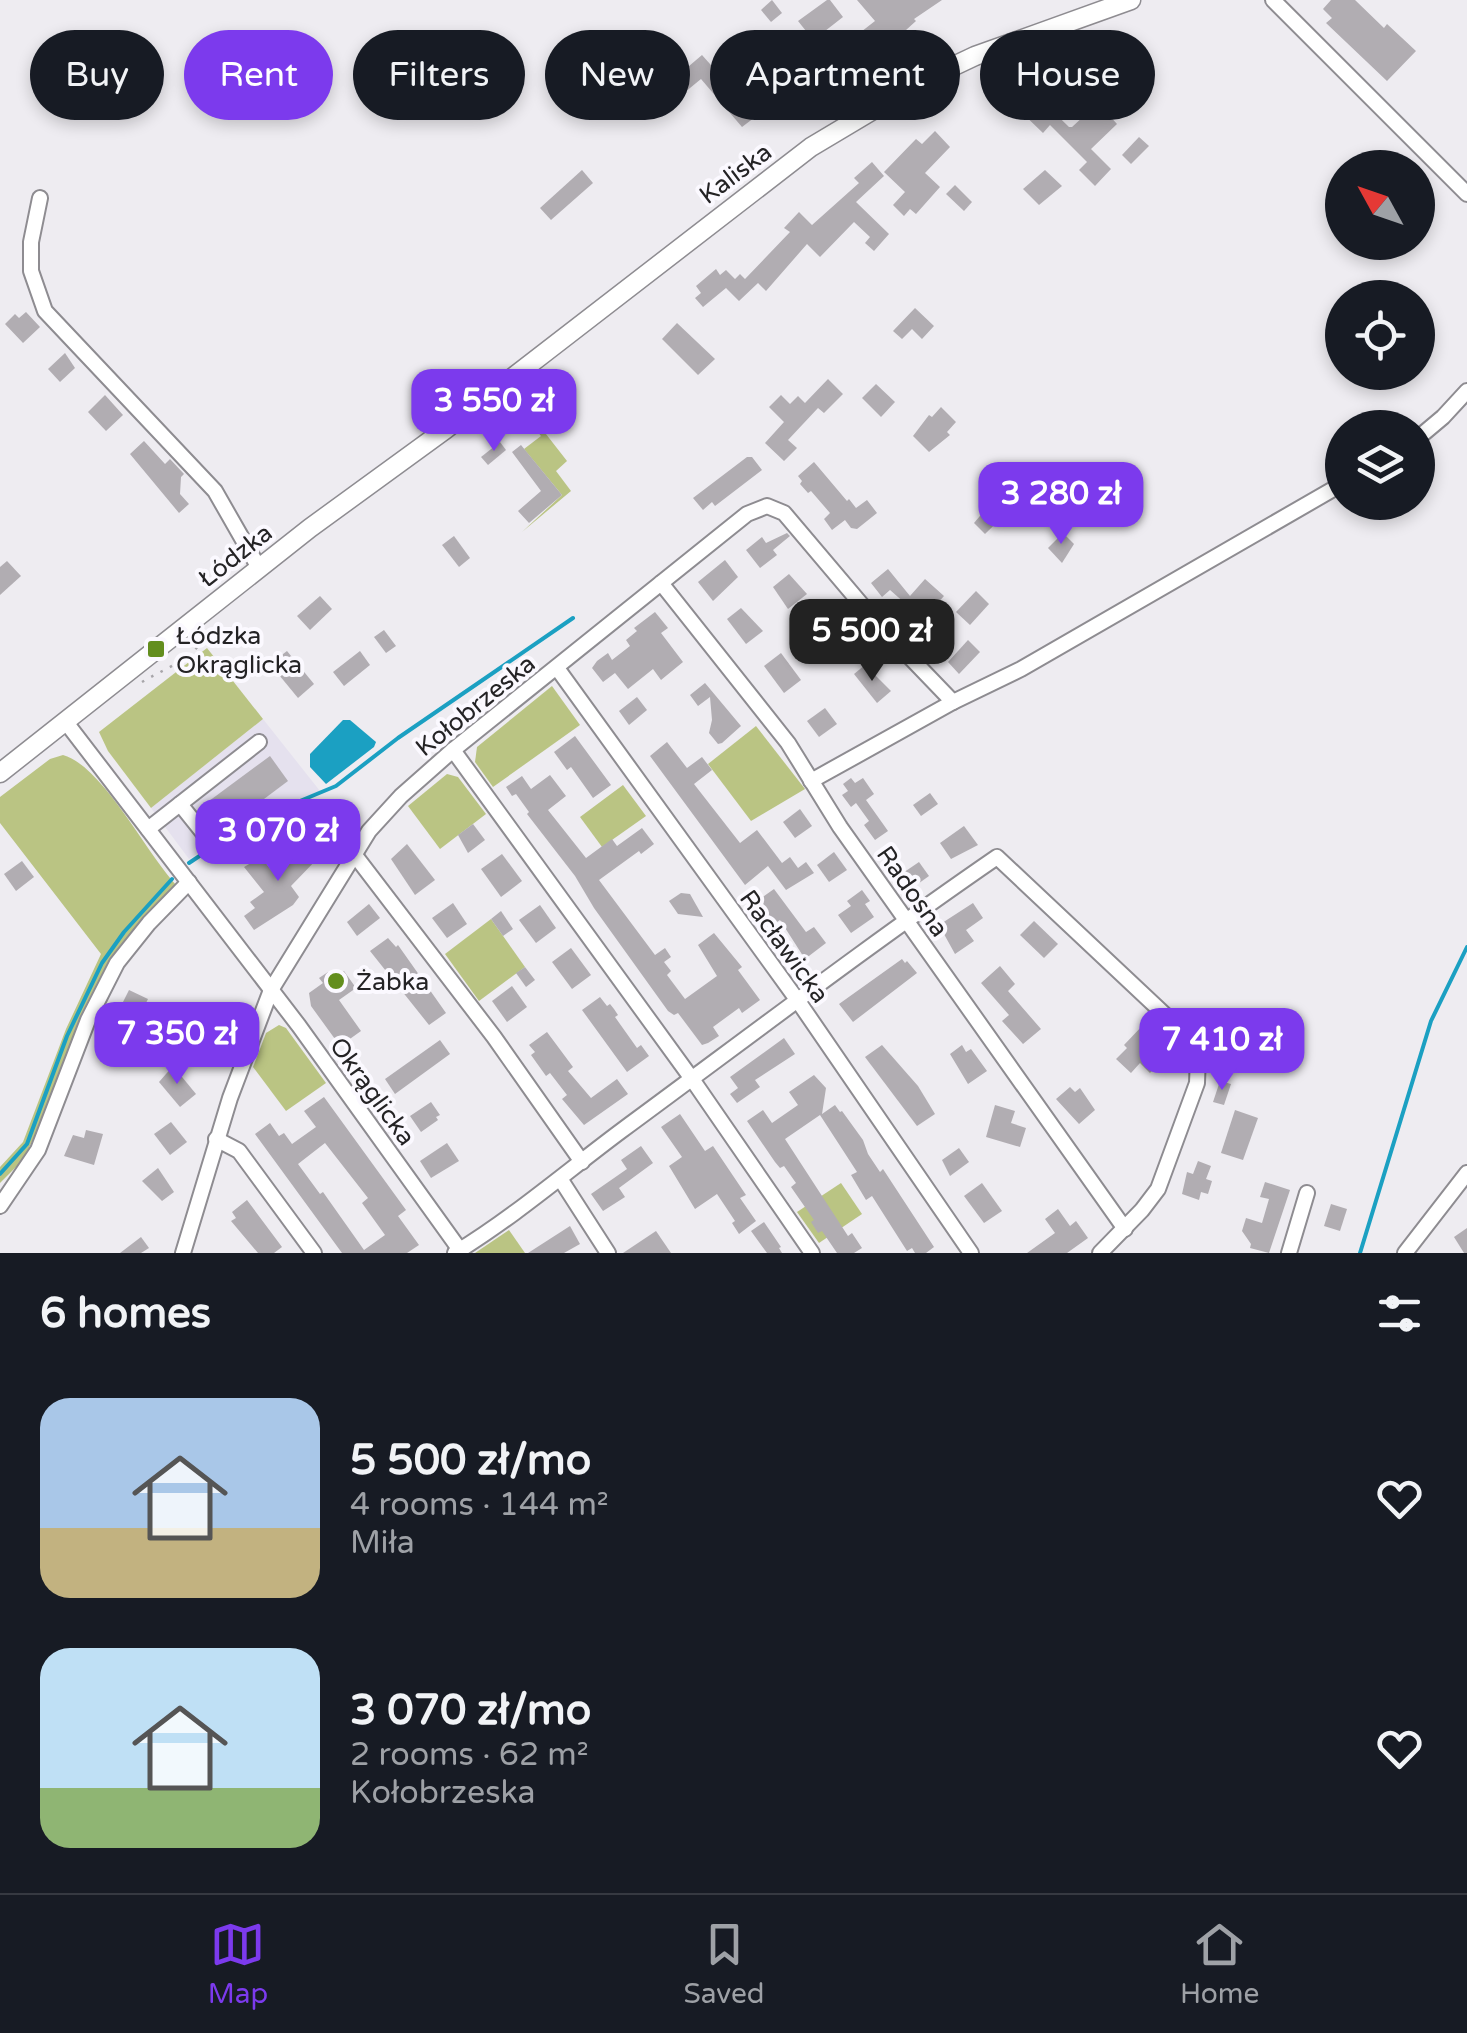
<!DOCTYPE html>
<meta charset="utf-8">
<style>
body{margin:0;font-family:"Varela Round",sans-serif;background:#242831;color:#f1f3f6;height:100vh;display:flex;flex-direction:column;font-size:38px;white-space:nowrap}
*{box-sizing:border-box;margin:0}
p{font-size:32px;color:#9ea1a6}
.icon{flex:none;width:55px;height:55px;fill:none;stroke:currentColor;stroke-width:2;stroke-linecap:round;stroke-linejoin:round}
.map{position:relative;height:1253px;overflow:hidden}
.sheet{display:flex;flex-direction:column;background:#171b24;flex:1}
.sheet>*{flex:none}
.banner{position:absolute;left:30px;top:30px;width:1408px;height:90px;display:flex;gap:20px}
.needle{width:65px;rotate:310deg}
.buttons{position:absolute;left:1325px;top:150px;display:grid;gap:20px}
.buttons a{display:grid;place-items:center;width:110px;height:110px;border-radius:50%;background:#171b24;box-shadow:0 5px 15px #0003;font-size:50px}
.price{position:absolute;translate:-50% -85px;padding:0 22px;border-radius:20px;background:#7c3aed;color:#fff;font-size:32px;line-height:65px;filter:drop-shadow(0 2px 5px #0008)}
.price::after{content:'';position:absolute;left:50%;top:60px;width:30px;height:22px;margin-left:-15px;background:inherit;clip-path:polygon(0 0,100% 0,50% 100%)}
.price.selected{background:#222;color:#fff}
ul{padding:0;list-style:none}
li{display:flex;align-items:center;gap:30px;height:250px;padding:0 40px}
li span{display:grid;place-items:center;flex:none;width:280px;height:200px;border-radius:30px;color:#555}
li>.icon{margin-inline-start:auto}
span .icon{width:120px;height:120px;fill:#fffc;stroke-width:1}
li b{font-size:42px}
h2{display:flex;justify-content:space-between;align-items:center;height:120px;padding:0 40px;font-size:42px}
.tag{padding:0 35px;border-radius:45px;background:#171b24;box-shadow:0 5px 15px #0003;font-size:35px;line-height:90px}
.tag.selected{background:#7c3aed;color:#fff}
.menu{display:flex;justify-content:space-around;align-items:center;height:140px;border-top:2px solid #363941;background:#171b24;font-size:28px;color:#9ea1a6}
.menu a{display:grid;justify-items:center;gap:5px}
.menu .selected{color:#7c3aed}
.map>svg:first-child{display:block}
</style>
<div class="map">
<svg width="1467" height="1253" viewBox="0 0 1467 1253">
<rect width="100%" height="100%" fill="#eeecf1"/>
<!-- built -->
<path fill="#e5e1ee" d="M263,719L320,791L258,814L189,859L151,808Z"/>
<!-- green -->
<g fill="#bac483">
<path d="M521,402L567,461L556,471L571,491L522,532L562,495L524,449L541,436L516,406Z"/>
<path d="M207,648L263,719L151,808L108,751L99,732Z"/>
<path d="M552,686L580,725L493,787L475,762L477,747Z"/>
<path d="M756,726L805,789L751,821L708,764Z"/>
<path d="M63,755C103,766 147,855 178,887L132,937L23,1160L0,1183V1167L23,1142L66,1029L101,954L0,823V797L50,759Z"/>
<path d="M447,774L458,777L486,814L440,849L408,806Z"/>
<path d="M623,785L646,816L602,847L580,817Z"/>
<path d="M491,919L525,967L479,1001L445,954Z"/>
<path d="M279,1025L286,1028L326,1083L286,1111L253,1067L266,1033Z"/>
<path d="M841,1183L862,1214L819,1243L797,1212Z"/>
<path d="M509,1230L525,1253H475Z"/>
</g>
<!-- water -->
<path fill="#1ba0c2" d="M343,720H350L376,742L374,747L326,784L310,767V754Z"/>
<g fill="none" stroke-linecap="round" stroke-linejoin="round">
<!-- stream -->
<g stroke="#1ba0c2" stroke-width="4">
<path d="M189,863L252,821L336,786L398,738L573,618"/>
<path d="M0,1174L27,1144L67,1036L102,963L124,932L172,879"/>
<path d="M1360,1253L1431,1021L1467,947"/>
</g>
</g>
<!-- building -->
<g fill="#b1adb2" fill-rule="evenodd">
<path d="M772,0L782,13L771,22L761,10Z"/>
<path d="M827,0H830L843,17L784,63L808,90L799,97L792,89L742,127L701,79L679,97L671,87L685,75L682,72L702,55L726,82L743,68L740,64L752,53L763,66L806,31L798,21Z"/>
<path d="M857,0H942L914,19L916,21L886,48L891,54L882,61L871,49L838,75L825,60L875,21Z"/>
<path d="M1331,0H1355L1384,28L1387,24L1416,51L1387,81L1326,23L1332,18L1323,9Z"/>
<path d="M1029,88L1069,127H1072L1098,103L1117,124L1091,149L1111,169L1095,186L1079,170L1087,162L1050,125L1043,133L1013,104Z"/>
<path d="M935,131L950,147L925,173L940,187L916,214L910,209L904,216L893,205L905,192L884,172L916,139L922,144Z"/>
<path d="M1139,137L1149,146L1131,164L1122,155Z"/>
<path d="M872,162L884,176L856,202L889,234L874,251L865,243L870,237L854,222L820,257L807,244L766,291L758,283L739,301L726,288L703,307L695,298L701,293L696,286L716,269L720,275L726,270L735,279L740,274L745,279L790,232L784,228L799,212L812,225L859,183L854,178Z"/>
<path d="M582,170L593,183L551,220L540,208Z"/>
<path d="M1045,170L1062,186L1039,205L1023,189Z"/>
<path d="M955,185L972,202L964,211L946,194Z"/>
<path d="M915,308L934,326L922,339L912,329L902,339L893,331Z"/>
<path d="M26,312L40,327L23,343L5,324L15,314L19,318Z"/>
<path d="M677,323L715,359L698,375L662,339Z"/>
<path d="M65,353L75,368L60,382L48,369Z"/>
<path d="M828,379L843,394L824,413L818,408L788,440L797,448L784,461L765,443L784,422L769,407L781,395L790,404L798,396L805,403Z"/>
<path d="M876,384L895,402L881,417L862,398Z"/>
<path d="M105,395L123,415L106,431L88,412Z"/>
<path d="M941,407L956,422L947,432L950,435L929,452L913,436L929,415L932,417Z"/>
<path d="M144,441L165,464L170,459L184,474L181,477L180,494L189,504L179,513L130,454Z"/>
<path d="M500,442L506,450L488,465L481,457Z"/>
<path d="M521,445L562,495L529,523L518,511L541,491L512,452Z"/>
<path d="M747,457H752L762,470L715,506L712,502L703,510L693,498Z"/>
<path d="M814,462L847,501L849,499L856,508L867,500L877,513L857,529L851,528L845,520L832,530L824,519L830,513L811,491L808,493L800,484L802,481L798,476Z"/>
<path d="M1007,484L1021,499L985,534L974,523Z"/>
<path d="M787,533L790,536L773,550L777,555L760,568L746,550L762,537L766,543Z"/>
<path d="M1063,533L1074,544L1062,563L1048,548Z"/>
<path d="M454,536L470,558L459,567L442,545Z"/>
<path d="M725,560L738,577L713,601L698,582Z"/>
<path d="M7,561L21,576L0,595V567Z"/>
<path d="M888,569L910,596L925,579L944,596L916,627L899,611L906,604L890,590L882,597L871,583Z"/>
<path d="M789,574L807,594L788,609L773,587Z"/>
<path d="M976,591L989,604L970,625L956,612Z"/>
<path d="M320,596L332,609L310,630L297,616Z"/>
<path d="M741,608L763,631L746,644L727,619Z"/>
<path d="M655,612L668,628L661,633L683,662L661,680L653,669L628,689L615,673L603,682L592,668L597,661L608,653L612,660L630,646L626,640L637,631L634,628Z"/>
<path d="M813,621L819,628L823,626L837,644L819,657L800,631Z"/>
<path d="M384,630L396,646L386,653L374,637Z"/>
<path d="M968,640L980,652L959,674L948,662Z"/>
<path d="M287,651L314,684L298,698L270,664Z"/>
<path d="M360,651L370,665L344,686L333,672Z"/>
<path d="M781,653L801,680L784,693L764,666Z"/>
<path d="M865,665L891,691L877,703L854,674Z"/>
<path d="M705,683L741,726L722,743L718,744L709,733L712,720L710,697L698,706L690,695Z"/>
<path d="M637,697L647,710L629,725L619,711Z"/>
<path d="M825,708L837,724L819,737L807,721Z"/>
<path d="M575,736L611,785L593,798L571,767L567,770L554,752Z"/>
<path d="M667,742L687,768L702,757L712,770L694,784L740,843L757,830L782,863L790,857L798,868L806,862L814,873L786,890L768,866L745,885L650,756Z"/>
<path d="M270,756L288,781L224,829L205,804Z"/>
<path d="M550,775L566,796L548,810L586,858L612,839L617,846L642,828L654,844L641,854L639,851L599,880L655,955L665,948L671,957L664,962L671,971L667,975L685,999L717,976L698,945L714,933L742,967L738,970L760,1000L742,1013L739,1008L713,1027L719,1036L708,1043L702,1045L678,1013L674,1015L668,1011L594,908L575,876L527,814L529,812L516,794L512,796L506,787L522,776L531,789Z"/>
<path d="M851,778L855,783L863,778L874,794L866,800L888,831L875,840L864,825L869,821L856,803L851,807L842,795L848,791L843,784Z"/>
<path d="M930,793L938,804L921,816L913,805Z"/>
<path d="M800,809L812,826L795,838L783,822Z"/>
<path d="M473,824L485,840L468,853L458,835Z"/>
<path d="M964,826L978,845L951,859L940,843Z"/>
<path d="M309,844L320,856L291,886L299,897L293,905L254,930L244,916L255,908L250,902L264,892L244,867L261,857L271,870L297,846L302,851Z"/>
<path d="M407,844L435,880L415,895L391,859Z"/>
<path d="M834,852L847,870L829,882L817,865Z"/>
<path d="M502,854L522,881L501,897L481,869Z"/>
<path d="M22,861L34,877L16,891L4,874Z"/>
<path d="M919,862L929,876L908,891L897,877Z"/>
<path d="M774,889L806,932L814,927L826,943L805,959L780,920L774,924L757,901Z"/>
<path d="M862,890L870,901L865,904L874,917L851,933L838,915L851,906L847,901Z"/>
<path d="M681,893L690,894L703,917L678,914L669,901Z"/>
<path d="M453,903L467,924L447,938L432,918Z"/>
<path d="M973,903L983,918L966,930L974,941L955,954L939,925Z"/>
<path d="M369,904L380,918L357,936L347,922Z"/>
<path d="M540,905L556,928L536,943L519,920Z"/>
<path d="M501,911L513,929L503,936L491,919Z"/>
<path d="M1034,921L1058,944L1044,958L1020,935Z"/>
<path d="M388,938L396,947L398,945L446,1013L429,1025L370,951Z"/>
<path d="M571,948L591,975L572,989L552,962Z"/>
<path d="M902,959L905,963L907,961L917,973L853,1022L839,1004Z"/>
<path d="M1000,966L1015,984L1008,991L1041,1029L1023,1044L1002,1021L1009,1015L981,983Z"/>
<path d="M525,967L535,980L526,987L516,973Z"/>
<path d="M344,971L356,988L339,1000L361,1031L340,1046L311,1006L309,993L323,983L319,978L328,972L333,979Z"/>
<path d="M512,986L527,1007L507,1022L492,1001Z"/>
<path d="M129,990L148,999L134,1027L115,1018Z"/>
<path d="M600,997L607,1006L610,1004L614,1009L618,1015L615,1017L637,1048L641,1045L649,1056L627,1072L582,1010Z"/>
<path d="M1144,1024L1158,1038L1151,1045L1164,1058L1150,1073L1140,1063L1131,1073L1116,1059L1127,1048L1124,1045Z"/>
<path d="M547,1032L573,1067L568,1071L591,1098L617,1079L628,1094L584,1125L562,1099L567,1095L550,1073L546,1076L531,1055L535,1052L529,1045Z"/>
<path d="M108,1036L130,1043L119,1064L102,1059Z"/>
<path d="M784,1038L795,1054L755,1080L760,1087L737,1103L730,1094L738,1088L730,1077Z"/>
<path d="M440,1040L450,1054L395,1094L385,1079Z"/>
<path d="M882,1045L918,1086L935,1114L917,1126L865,1057Z"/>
<path d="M962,1045L966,1052L971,1049L987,1071L968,1084L950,1054Z"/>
<path d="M173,1066L196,1094L180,1107L159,1082Z"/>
<path d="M814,1075L826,1088L822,1114L835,1105L840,1112L842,1111L863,1140L868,1154L880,1172L883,1169L934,1247L926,1253H915L912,1248L907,1251L872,1196L866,1200L851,1175L857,1172L820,1115L785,1139L848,1236L852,1233L862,1248L854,1253H837L822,1231L818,1233L811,1222L814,1220L791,1187L796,1183L784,1166L780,1168L775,1162L747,1121L763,1110L772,1123L798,1105L789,1092Z"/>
<path d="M1220,1081L1231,1084L1224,1105L1213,1102Z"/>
<path d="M1070,1087L1075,1092L1080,1088L1095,1110L1079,1124L1056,1099Z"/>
<path d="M324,1097L406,1210L398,1216L419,1245L407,1253H342L255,1134L270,1123L279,1136L284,1133L292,1144L316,1127L304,1111ZM325,1143L368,1198L362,1203L385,1235L364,1250L323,1192L320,1194L298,1164Z"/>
<path d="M431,1102L440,1115L436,1117L438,1120L421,1132L410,1116Z"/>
<path d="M995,1105L1015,1111L1011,1123L1026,1128L1020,1147L986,1137Z"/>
<path d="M1235,1110L1258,1118L1243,1160L1221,1153Z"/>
<path d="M680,1114L705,1151L713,1146L746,1195L740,1198L756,1221L739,1234L732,1223L735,1221L717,1194L695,1209L669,1166L682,1157L661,1127Z"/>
<path d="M171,1122L187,1142L170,1155L154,1134Z"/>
<path d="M86,1130L103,1134L94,1165L64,1156L73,1135L84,1138Z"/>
<path d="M447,1143L459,1161L431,1178L420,1161Z"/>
<path d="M641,1146L653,1163L619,1188L625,1197L603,1211L591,1194L627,1169L621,1160Z"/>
<path d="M959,1148L969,1162L950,1176L942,1160Z"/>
<path d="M1198,1161L1211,1166L1206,1179L1212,1181L1208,1194L1201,1192L1199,1200L1182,1194L1187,1172L1193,1174Z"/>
<path d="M158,1168L174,1192L162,1201L142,1181Z"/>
<path d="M1265,1182L1290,1190L1269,1253L1250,1248L1251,1244L1242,1231L1246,1218L1262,1223L1269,1199L1260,1197Z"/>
<path d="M982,1183L1002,1211L984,1223L964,1196Z"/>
<path d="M247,1200L282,1247L274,1253H258L231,1221L236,1218L232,1212Z"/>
<path d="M1331,1204L1347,1209L1340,1231L1324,1226Z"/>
<path d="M1058,1209L1070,1226L1076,1221L1088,1238L1067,1253H1027L1055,1233L1045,1219Z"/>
<path d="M764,1222L781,1247L779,1248L782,1253H767L751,1231Z"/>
<path d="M570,1226L580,1244L564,1253H528Z"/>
<path d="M1467,1228V1253H1464L1454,1237Z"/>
<path d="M656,1231L671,1253H623Z"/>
<path d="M141,1237L149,1248L141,1253H120Z"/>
</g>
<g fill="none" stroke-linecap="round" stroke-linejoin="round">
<defs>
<g id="minor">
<path d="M1273,0L1467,194"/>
<path d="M40,198L31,242V271L45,311L215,491L259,568"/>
<path d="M1418,438L1443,417L1467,391"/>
<path d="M661,583L788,743L840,827L1125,1229"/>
<path d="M557,668L798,1001L971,1253"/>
<path d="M65,721L299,1026L460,1250"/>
<path d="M453,750L692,1079L812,1253"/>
<path d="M811,781L953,702L1021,669L1342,484"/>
<path d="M180,804L204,834"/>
<path d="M148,829L259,742"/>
<path d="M354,854L494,1037L582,1162"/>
<path d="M216,1139L239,1151L314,1253"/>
<path d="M561,1180L608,1253"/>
<path d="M0,1206L38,1150L88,1020L117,963L149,923L189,882"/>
<path d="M183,1253L230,1098L271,990L369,831L401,796L453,750L747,514L767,506L784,513L878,624L953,702"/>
<path d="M455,1253C514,1217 566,1172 621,1131C746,1039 869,945 997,857L1180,1029L1198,1055L1197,1083L1158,1189L1142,1210L1100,1253"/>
<path d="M1289,1253L1307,1193"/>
<path d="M1405,1253L1467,1173"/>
</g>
<path id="major" d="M0,773L310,528L446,429L811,147L920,82L975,56L1131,0"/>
</defs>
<!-- minor casing -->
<use href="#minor" stroke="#8e8c91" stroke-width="18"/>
<!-- major casing -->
<use href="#major" stroke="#8e8c91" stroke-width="21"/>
<!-- path -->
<path stroke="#a7a5a9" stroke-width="2.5" stroke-dasharray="2.5 8" stroke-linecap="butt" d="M142,682C167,667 196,659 208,630"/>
<!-- minor -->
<use href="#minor" stroke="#fff" stroke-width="14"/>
<!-- major -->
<use href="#major" stroke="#fff" stroke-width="18"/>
</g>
<!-- markers -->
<g fill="#638e1e" stroke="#fbf9ff" stroke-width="4">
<rect x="146" y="639" width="20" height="20" rx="5"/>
<circle cx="336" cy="981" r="10"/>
</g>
<g text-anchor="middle" stroke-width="8" stroke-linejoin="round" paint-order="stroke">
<!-- street labels -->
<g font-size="25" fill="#242325" stroke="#fbf9ff">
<text transform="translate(735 173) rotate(-37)" y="9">Kaliska</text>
<text transform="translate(235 555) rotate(-38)" y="9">Łódzka</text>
<text transform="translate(475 705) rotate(-39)" y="9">Kołobrzeska</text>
<text transform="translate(913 891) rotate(55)" y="9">Radosna</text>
<text transform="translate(785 946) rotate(54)" y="9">Racławicka</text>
<text transform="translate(373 1091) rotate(54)" y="9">Okrąglicka</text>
</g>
<!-- poi labels -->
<g font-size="25" fill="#242325" stroke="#fbf9ff" text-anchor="start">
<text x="176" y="644">Łódzka<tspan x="176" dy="29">Okrąglicka</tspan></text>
<text x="356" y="990">Żabka</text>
</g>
</g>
</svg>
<div class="buttons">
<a><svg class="needle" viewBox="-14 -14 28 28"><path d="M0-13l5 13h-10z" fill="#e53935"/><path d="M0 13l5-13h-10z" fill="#9ea1a6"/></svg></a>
<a><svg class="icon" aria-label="locate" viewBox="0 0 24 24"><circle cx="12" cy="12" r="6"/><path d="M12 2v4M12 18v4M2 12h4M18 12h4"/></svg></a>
<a><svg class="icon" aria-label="layers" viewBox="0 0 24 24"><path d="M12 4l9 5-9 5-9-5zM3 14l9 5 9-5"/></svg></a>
</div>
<b class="price" style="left:494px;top:454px">3 550 zł</b>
<b class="price" style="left:1061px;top:547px">3 280 zł</b>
<b class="price selected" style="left:872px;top:684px">5 500 zł</b>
<b class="price" style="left:278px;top:884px">3 070 zł</b>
<b class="price" style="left:177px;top:1087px">7 350 zł</b>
<b class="price" style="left:1222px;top:1093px">7 410 zł</b>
<div class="banner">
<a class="tag">Buy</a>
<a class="tag selected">Rent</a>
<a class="tag">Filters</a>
<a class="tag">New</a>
<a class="tag">Apartment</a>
<a class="tag">House</a>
</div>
</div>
<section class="sheet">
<h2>6 homes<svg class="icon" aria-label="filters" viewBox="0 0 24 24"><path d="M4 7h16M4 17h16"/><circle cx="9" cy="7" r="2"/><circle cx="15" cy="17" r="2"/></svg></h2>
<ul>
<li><span style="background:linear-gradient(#a9c7e8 65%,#c2b280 0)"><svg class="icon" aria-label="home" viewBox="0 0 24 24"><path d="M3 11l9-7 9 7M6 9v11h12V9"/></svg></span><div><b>5 500 zł/mo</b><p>4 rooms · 144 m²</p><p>Miła</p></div><svg class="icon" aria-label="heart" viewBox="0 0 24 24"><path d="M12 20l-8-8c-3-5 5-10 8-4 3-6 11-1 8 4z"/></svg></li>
<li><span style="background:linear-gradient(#bfe0f5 70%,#8fb573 0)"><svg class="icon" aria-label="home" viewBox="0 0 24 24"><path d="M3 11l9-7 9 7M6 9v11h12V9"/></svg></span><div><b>3 070 zł/mo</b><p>2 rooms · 62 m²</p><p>Kołobrzeska</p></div><svg class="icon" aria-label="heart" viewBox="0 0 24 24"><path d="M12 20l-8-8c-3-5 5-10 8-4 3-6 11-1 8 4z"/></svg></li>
</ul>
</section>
<nav class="menu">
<a class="selected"><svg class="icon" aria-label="map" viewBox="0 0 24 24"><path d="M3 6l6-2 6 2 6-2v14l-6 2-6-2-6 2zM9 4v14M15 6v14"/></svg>Map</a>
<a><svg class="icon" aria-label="saved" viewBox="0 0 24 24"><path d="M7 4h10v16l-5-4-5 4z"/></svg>Saved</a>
<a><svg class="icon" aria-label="home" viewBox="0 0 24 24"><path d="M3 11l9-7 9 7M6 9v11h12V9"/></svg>Home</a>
</nav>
